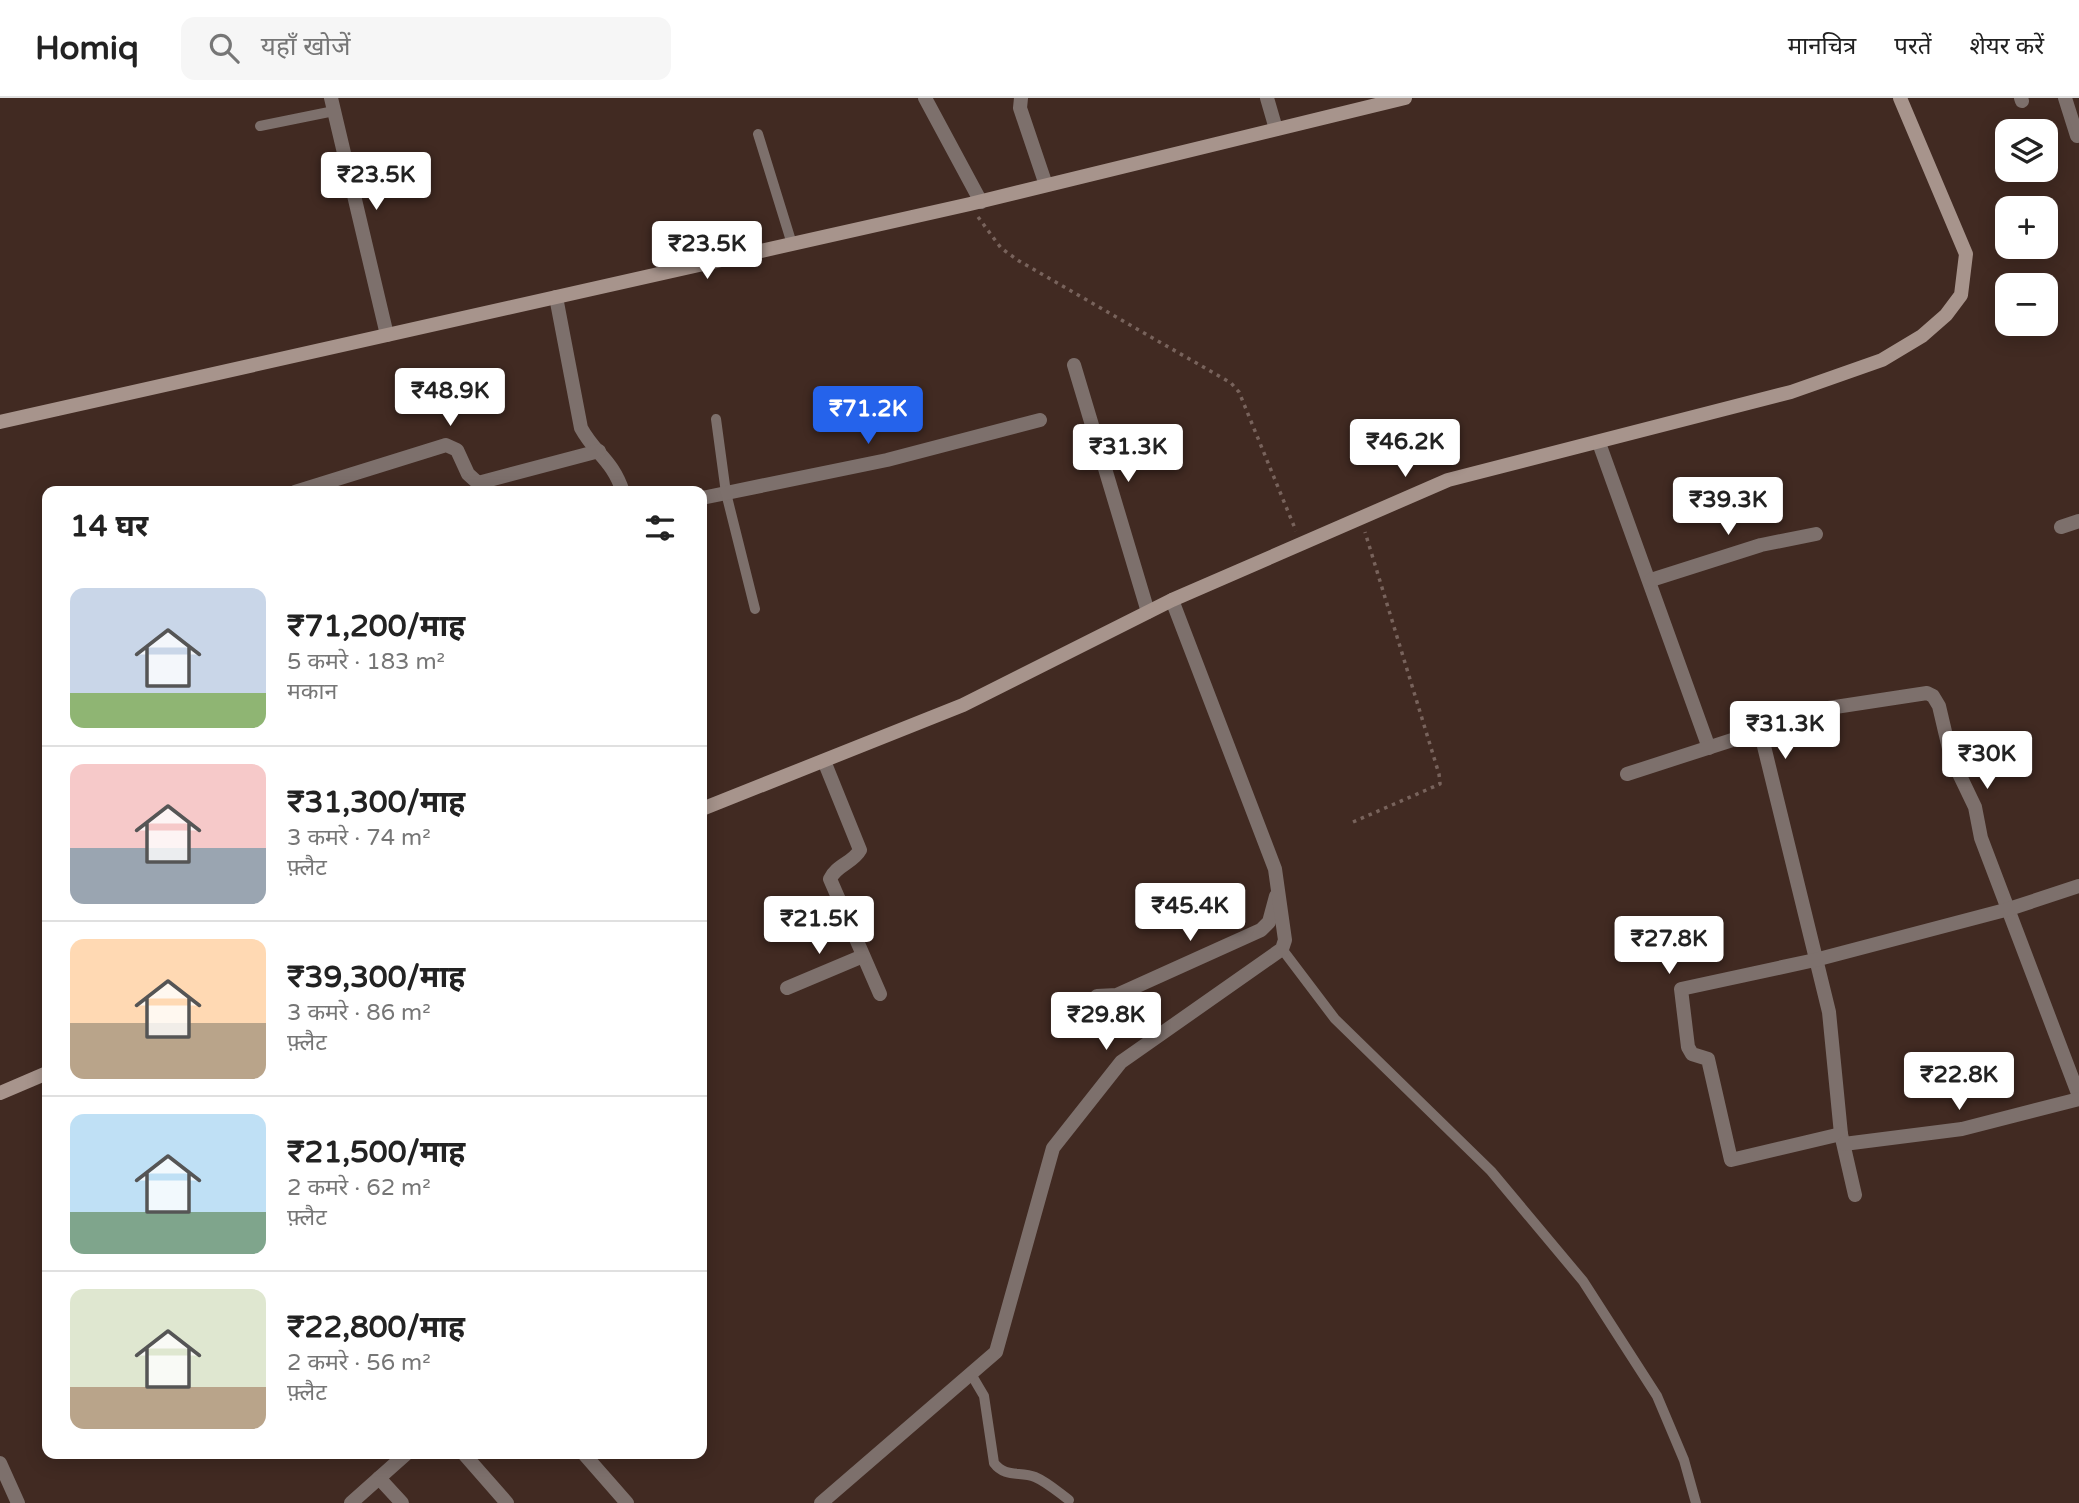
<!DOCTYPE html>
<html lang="hi">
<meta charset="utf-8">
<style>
body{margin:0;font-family:"Varela Round","Noto Sans Devanagari",sans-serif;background:#f6f6f6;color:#222;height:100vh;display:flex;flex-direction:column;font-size:26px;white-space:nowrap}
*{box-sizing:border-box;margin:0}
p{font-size:23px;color:#767676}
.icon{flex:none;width:38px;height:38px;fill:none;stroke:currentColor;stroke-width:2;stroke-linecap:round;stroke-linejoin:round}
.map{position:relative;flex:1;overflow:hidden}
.sheet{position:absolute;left:42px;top:388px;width:665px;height:973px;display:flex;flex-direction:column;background:#fff;border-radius:14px;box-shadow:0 4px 18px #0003}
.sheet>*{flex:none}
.fabs{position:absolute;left:1995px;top:21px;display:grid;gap:14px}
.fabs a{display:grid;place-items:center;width:63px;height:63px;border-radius:14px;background:#fff;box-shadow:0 4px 18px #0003;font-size:35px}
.price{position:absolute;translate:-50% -60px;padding:0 16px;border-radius:7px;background:#fff;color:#222;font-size:23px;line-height:46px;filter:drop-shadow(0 2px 4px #0008)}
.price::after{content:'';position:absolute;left:50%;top:42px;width:21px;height:16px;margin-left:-10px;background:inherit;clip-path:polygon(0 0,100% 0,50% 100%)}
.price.current{background:#2563eb;color:#fff}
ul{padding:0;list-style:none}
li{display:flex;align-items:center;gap:21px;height:175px;padding:0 28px}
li+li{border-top:2px solid #e0e0e0}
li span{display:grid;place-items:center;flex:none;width:196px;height:140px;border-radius:14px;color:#555}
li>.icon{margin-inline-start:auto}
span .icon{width:84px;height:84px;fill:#fffc;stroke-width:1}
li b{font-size:30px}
h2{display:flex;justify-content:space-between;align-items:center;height:84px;padding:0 28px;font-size:30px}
header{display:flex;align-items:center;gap:42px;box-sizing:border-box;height:98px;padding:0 35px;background:#fff;border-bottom:2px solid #e0e0e0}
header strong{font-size:33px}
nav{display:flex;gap:38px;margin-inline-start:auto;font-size:24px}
.search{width:490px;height:63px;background:#f6f6f6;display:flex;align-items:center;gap:18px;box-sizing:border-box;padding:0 24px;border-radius:14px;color:#767676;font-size:26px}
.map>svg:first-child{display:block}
</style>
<header>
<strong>Homiq</strong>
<div class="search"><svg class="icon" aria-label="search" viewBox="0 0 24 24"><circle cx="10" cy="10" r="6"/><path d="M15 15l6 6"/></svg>यहाँ खोजें</div>
<nav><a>मानचित्र</a><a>परतें</a><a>शेयर करें</a></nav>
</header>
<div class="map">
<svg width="2079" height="1405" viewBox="0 0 2079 1405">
<rect width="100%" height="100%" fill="#412a22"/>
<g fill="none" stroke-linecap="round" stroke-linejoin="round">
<!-- path -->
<g stroke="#78635c" stroke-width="3.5" stroke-dasharray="3.5 5" stroke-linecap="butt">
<path d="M978,119L1001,150L1019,163L1231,285L1239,294L1296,433"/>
<path d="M1353,724L1440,686L1439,676L1365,434"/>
</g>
<!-- lane -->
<g stroke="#7d706c" stroke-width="10">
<path d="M260,28L334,13"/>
<path d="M758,36L792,146"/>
<path d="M716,321L726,395L755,511"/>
<path d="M1282,851L1335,921L1491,1073L1583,1183L1657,1298L1684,1362L1696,1405"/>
<path d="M971,1276L984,1298L994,1365C1005,1380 1020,1373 1035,1379C1047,1384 1058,1394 1069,1402"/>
</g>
<!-- street -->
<g stroke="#7d706c" stroke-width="14">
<path d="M331,0L387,237"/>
<path d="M925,0L981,104"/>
<path d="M1021,0L1020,10L1046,87"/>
<path d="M1267,0L1276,31"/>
<path d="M2021,0L2022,3"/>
<path d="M2065,0L2077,38"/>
<path d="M556,199L581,330C595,356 612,361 623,394"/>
<path d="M1074,267L1148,514"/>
<path d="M1599,345L1709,650"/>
<path d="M295,394L446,347L457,352L468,376L478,385L599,353"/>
<path d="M702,400L887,362L1040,322"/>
<path d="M2061,429L2079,423"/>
<path d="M1651,482L1761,447L1816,436"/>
<path d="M1759,636L1809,613L1927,595L1933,598L1939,608L1951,659L1975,709L1981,740L2079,998"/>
<path d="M824,663L860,752C853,765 836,767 830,781L880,896"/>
<path d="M1627,676L1754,635L1762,640L1829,914L1841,1036L1855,1097"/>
<path d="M787,890L863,858"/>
<path d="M1097,898L1117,897L1261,832L1269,824L1276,798"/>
<path d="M1841,1036L1731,1062L1708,961L1692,956L1688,949L1681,891L1815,862L2009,811L2079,788"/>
<path d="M1844,1046L1962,1031L2079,1001"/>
<path d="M464,1356L507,1405"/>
<path d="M584,1356L627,1405"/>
<path d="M0,1365L18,1405"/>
<path d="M379,1380L402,1405"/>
<path d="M351,1405L406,1356"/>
<path d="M821,1405L996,1254L1053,1050L1121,964L1282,851L1285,842L1275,771L1172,502"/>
</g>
<!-- secondary -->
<g stroke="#a7948c" stroke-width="14">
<path d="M0,324L970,106L1405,0"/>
<path d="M702,711L963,607L1172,502L1448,382L1791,294L1882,262L1922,238L1946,217L1961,197L1966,156L1900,0"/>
<path d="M0,995L47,975"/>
</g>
</g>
</svg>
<div class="fabs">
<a><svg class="icon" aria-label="layers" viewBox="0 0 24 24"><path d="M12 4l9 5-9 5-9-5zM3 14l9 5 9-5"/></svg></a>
<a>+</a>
<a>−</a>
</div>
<b class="price" style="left:376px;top:114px">₹23.5K</b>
<b class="price" style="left:707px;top:183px">₹23.5K</b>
<b class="price" style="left:450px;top:330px">₹48.9K</b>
<b class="price current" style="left:868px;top:348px">₹71.2K</b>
<b class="price" style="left:1405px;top:381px">₹46.2K</b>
<b class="price" style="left:1128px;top:386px">₹31.3K</b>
<b class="price" style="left:1728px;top:439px">₹39.3K</b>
<b class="price" style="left:1785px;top:663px">₹31.3K</b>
<b class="price" style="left:1987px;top:693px">₹30K</b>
<b class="price" style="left:1190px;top:845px">₹45.4K</b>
<b class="price" style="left:819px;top:858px">₹21.5K</b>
<b class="price" style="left:1669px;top:878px">₹27.8K</b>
<b class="price" style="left:1106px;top:954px">₹29.8K</b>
<b class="price" style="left:1959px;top:1014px">₹22.8K</b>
<section class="sheet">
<h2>14 घर<svg class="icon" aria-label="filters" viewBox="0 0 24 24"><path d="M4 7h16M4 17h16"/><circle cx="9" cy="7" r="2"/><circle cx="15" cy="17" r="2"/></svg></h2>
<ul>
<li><span style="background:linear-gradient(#c9d6e8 75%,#8fb573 0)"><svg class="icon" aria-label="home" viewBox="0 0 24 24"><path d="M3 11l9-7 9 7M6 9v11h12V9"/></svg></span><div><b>₹71,200/माह</b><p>5 कमरे · 183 m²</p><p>मकान</p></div></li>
<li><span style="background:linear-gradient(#f6c9c9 60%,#9aa5b1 0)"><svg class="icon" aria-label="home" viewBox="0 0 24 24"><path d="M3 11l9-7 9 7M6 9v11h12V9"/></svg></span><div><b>₹31,300/माह</b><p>3 कमरे · 74 m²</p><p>फ़्लैट</p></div></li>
<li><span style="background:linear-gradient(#ffd9b3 60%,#b9a48a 0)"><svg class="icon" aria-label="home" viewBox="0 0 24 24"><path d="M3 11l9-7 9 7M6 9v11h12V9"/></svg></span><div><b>₹39,300/माह</b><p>3 कमरे · 86 m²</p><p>फ़्लैट</p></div></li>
<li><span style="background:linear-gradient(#bfe0f5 70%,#7fa58c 0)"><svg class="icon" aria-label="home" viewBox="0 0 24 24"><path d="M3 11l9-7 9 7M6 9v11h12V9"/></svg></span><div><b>₹21,500/माह</b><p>2 कमरे · 62 m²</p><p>फ़्लैट</p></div></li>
<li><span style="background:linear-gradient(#dfe7d0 70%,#b9a48a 0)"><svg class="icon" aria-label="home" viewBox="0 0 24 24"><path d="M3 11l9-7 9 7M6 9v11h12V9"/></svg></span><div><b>₹22,800/माह</b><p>2 कमरे · 56 m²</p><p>फ़्लैट</p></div></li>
</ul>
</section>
</div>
